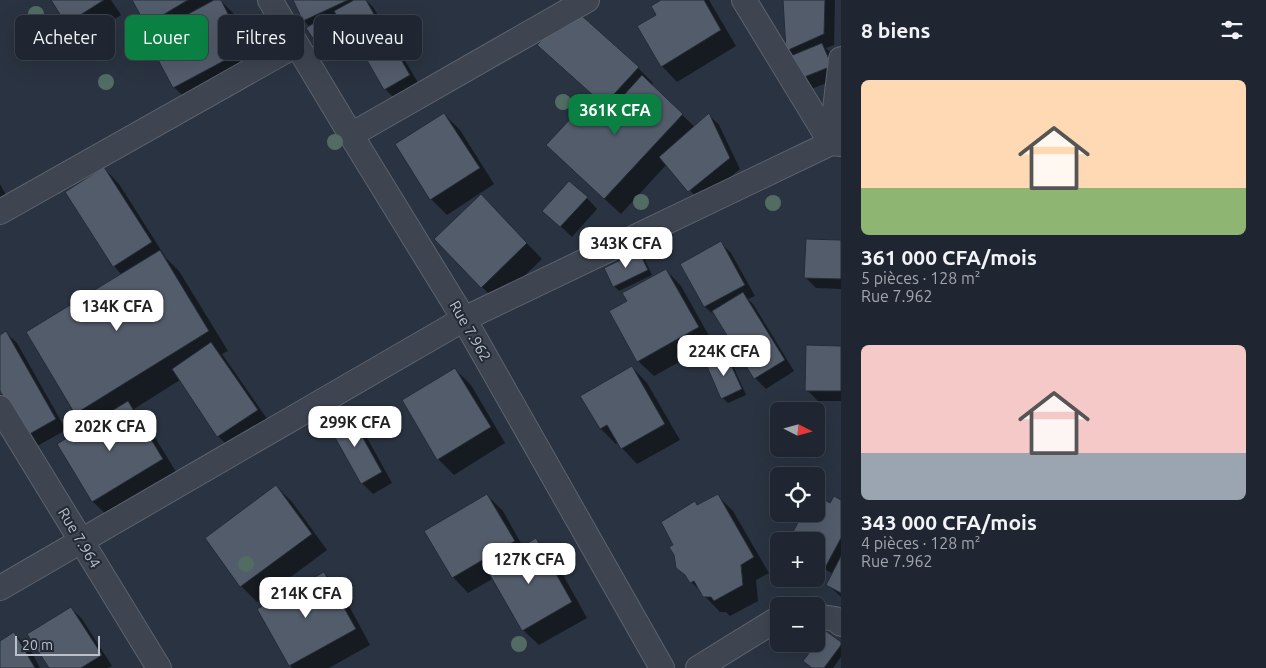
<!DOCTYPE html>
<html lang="fr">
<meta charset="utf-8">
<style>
body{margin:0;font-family:Ubuntu,sans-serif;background:#282e39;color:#f1f3f6;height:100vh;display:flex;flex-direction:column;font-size:19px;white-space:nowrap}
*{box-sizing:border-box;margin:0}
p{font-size:16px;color:#a2a5ab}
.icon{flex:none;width:28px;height:28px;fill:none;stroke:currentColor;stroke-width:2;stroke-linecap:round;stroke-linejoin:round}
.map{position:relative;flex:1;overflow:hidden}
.side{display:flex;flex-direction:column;background:#202631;width:425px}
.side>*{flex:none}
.banner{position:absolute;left:15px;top:15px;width:475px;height:45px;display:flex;gap:10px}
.needle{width:32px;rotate:96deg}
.fabs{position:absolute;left:770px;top:402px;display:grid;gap:10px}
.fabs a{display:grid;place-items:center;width:55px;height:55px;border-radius:8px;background:#202631;box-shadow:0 5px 20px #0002,0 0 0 1px #3d434d;font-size:25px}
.scale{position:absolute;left:15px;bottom:12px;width:85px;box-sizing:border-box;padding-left:5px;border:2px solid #bbc0cb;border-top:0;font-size:14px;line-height:18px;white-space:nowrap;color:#bbc0cb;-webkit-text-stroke:4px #222a36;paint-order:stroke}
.price{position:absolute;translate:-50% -42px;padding:0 11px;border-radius:10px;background:#fff;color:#222;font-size:16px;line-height:32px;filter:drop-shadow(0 1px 2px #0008)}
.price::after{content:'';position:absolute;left:50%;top:30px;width:15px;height:11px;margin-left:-8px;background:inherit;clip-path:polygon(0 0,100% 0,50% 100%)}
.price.active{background:#0b8043;color:#fff}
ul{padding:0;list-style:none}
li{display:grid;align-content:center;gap:10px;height:265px;padding:0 20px}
li span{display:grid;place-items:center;height:155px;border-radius:8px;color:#555}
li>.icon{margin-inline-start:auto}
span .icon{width:90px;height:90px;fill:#fffc;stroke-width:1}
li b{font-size:21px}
h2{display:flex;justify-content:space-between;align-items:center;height:60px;padding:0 20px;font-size:21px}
.tag{padding:0 18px;border-radius:8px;background:#202631;box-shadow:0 5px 20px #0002,0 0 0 1px #3d434d;font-size:18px;line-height:45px}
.tag.active{background:#0b8043;color:#fff}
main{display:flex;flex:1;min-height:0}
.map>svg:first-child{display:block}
</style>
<main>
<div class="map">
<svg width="841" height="668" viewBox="0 0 841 668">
<rect width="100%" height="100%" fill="#2a3341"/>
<!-- shadow -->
<g fill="#0007">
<path d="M52,0H111L121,15L83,39L67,23Z"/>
<path d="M133,0H220L234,14L261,65L190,103L174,87L156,33L147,24Z"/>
<path d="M295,0H366L373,7L420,86L396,100L385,89L381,47L370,32L356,39L345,29L340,20L331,24L339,36L322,47L317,42L310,27L304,21Z"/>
<path d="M663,0H709L736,46L677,82L662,66L658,16Z"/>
<path d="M785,0H835L834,45L826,48L833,55L841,77L809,90L793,56L788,51Z"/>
<path d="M554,60L638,68L653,83L651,86L695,127L709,115L719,125L740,169L700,202L667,164L621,214L563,161L611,111Z"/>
<path d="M444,114L460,130L494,184L447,215L431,199Z"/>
<path d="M104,168L119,184L166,258L179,271L228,351L222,354L272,426L234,452L218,436L180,380L134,409L143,418L178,475L109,517L93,502L59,445L89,426L76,413L122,275L114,266Z"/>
<path d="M0,184L10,202L0,207Z"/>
<path d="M587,198L597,209L572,237L555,221Z"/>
<path d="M496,211L542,259L497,302L482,287Z"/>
<path d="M720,242L731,253L755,296L748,299L753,304L794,371L766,389L755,378L717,317L705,307L682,264Z"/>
<path d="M841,242V289L816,288L805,277Z"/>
<path d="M639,253L644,258L652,275L619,291L614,286Z"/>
<path d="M666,270L681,286L713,343L654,376L638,361L628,302Z"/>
<path d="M6,333L17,343L66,430L37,446L0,389V336Z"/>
<path d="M841,347V401H818L807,390Z"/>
<path d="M725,356L731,361L746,395L728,403L723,398Z"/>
<path d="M632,367L647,383L680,440L637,464L622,448L619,443L616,444L601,429Z"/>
<path d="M455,369L471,385L505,443L454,475L438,459Z"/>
<path d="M349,415L360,425L392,483L373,494L362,483Z"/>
<path d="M276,486L292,502L327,550L257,602L241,586L207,539Z"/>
<path d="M487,495L503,511L523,547L536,539L552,555L587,618L539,645L523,630L494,578L468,593L453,577Z"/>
<path d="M718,496L733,511L769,573L756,580L758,601L730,616L726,612H720L677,567L675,545L695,503L698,506Z"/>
<path d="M841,502V597L827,584L833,574L816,564V541H789L801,519L795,514H816L831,504Z"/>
<path d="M324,573L340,589L370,645L329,668H292L259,609Z"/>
<path d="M71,608L82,619L112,666L108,668H50Z"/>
<path d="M14,634L30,649L40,668H0V642Z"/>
<path d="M841,644V657L833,668H812L804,661Z"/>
</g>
<!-- building -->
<g fill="#535c6b" stroke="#242c38">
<path d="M51,0H104L66,24Z"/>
<path d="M132,0H188L146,25Z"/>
<path d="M214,0H221L246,49L173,88L146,37Z"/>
<path d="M293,0H348L303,21Z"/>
<path d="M354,0H366L387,37L375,43L361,20L344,29L334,11Z"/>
<path d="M661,0H704L721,30L661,67L637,26L656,15L651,6Z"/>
<path d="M783,0H825L824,34L786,51Z"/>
<path d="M572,7L639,67L604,105L537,45Z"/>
<path d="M325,16L335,30L316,43L306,28Z"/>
<path d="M390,40L410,75L384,90L364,55Z"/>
<path d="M822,43L832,66L797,80L788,57Z"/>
<path d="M642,75L683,114L604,199L546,145L586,102L603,118Z"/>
<path d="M444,113L480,168L430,200L395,144Z"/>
<path d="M709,113L730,158L688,192L659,157Z"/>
<path d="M104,167L152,242L113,267L65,192Z"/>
<path d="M569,181L588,197L560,227L542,211Z"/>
<path d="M481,194L527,243L481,288L434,239Z"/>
<path d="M806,239L841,240V279L804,278Z"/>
<path d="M721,241L745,285L704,307L680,264Z"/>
<path d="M160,250L209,331L75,414L26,332Z"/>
<path d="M639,251L648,270L613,287L604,268Z"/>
<path d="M666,269L699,327L637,362L609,311L627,301L622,293Z"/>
<path d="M743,292L785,360L754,379L712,311Z"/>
<path d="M6,331L56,419L26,436L0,391V335Z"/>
<path d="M211,342L258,410L217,437L172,369Z"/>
<path d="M806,345L841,346V391H805Z"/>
<path d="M726,354L742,389L721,399L706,364Z"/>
<path d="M632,366L665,424L621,449L607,425L600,429L580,396Z"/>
<path d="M455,368L491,427L437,460L402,400Z"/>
<path d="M128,401L163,459L92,502L57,444Z"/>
<path d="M349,413L382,472L361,484L328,425Z"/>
<path d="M276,485L312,534L240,587L205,538Z"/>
<path d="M487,494L515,541L452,578L424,531Z"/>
<path d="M718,494L754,557L741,565L743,585L714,601L711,597H703L694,581L690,583L685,575L676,568L674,555L669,547L673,545L661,522L695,501L697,505Z"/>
<path d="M816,495L830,503L834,496L841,500V538L826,566L816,560V541H788L801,517L795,514H816Z"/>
<path d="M536,538L572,602L522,631L486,568Z"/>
<path d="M841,556V593L826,585Z"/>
<path d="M324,572L356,629L289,666L257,609Z"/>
<path d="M71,607L102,655L81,668H49L27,634Z"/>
<path d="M826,631L841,642V645L824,668H812L803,661Z"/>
<path d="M14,632L35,668H0V641Z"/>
</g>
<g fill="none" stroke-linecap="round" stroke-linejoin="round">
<defs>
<g id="minor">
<path d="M270,0L351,135L464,319L662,668"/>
<path d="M744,0L831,143"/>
<path d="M351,135L587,0"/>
<path d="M831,143L841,59"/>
<path d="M0,212L296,45"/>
<path d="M0,408L159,668"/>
<path d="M0,588L464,319L831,143L841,144"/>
<path d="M816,616L835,619L841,624"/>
<path d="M698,668L779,618"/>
</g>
</defs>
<!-- minor casing -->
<use href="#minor" stroke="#5c636e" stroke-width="26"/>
<!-- minor -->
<use href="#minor" stroke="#3e4551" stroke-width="24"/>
</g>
<!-- trees -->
<g fill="#536c63">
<circle cx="36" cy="14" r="8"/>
<circle cx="106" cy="82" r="8"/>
<circle cx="563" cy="102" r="8"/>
<circle cx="335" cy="142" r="8"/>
<circle cx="641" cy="202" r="8"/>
<circle cx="773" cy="203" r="8"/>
<circle cx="246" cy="564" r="8"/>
<circle cx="519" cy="644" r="8"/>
</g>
<g text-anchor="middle" stroke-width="4" stroke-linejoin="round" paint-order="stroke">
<!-- street labels -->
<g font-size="15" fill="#bbc0cb" stroke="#222a36">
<text transform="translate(470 331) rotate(60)" y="5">Rue 7.962</text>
<text transform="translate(79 538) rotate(59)" y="5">Rue 7.964</text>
</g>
</g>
</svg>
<div class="fabs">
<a><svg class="needle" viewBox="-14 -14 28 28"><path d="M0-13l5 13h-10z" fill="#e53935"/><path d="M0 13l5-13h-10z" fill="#a2a5ab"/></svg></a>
<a><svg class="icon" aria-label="locate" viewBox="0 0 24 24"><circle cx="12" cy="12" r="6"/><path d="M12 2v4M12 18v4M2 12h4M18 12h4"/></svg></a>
<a>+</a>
<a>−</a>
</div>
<div class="scale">20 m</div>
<b class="price active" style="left:615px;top:136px">361K CFA</b>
<b class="price" style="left:626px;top:269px">343K CFA</b>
<b class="price" style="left:117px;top:332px">134K CFA</b>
<b class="price" style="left:724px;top:377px">224K CFA</b>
<b class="price" style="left:355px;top:448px">299K CFA</b>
<b class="price" style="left:110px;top:452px">202K CFA</b>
<b class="price" style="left:529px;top:585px">127K CFA</b>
<b class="price" style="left:306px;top:619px">214K CFA</b>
<div class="banner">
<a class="tag">Acheter</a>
<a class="tag active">Louer</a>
<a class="tag">Filtres</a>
<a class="tag">Nouveau</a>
</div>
</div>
<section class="side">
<h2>8 biens<svg class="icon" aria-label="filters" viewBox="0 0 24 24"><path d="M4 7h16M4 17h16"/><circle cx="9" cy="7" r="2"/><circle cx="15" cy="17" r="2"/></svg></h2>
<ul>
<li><span style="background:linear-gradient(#ffd9b3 70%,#8fb573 0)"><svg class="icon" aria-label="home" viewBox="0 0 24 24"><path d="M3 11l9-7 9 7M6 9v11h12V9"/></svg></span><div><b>361 000 CFA/mois</b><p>5 pièces · 128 m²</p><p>Rue 7.962</p></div></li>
<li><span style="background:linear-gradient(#f6c9c9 70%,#9aa5b1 0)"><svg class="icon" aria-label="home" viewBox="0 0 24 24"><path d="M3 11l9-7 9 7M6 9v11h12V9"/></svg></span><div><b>343 000 CFA/mois</b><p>4 pièces · 128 m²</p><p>Rue 7.962</p></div></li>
</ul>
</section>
</main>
